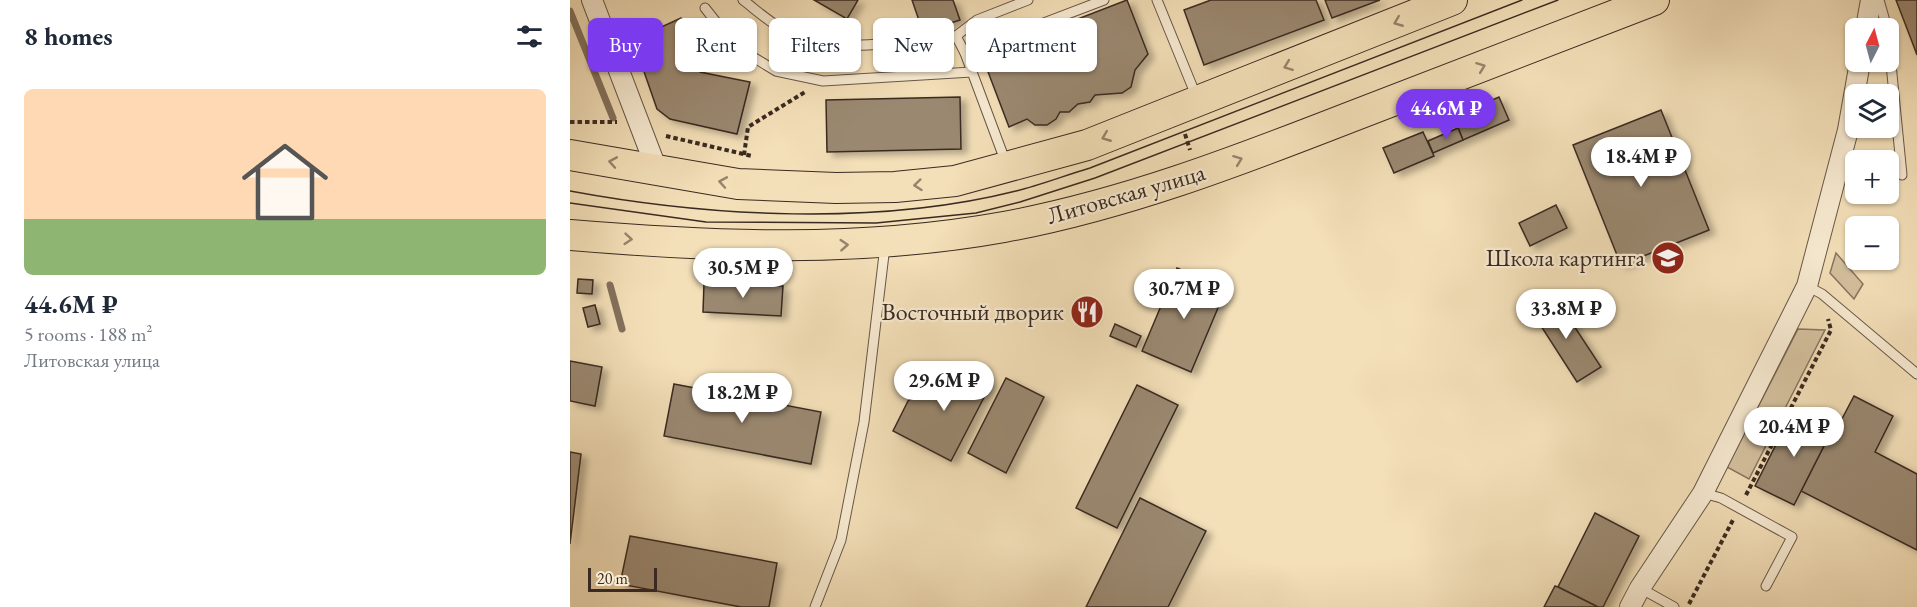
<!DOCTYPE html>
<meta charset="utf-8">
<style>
body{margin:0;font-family:"EB Garamond",serif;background:#f2f2f3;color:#1f2937;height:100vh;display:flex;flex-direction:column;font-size:22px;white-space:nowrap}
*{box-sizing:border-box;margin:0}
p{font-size:20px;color:#747a83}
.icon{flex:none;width:33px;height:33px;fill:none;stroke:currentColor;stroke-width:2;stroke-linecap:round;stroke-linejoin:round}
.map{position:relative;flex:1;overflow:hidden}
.details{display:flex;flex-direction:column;background:#fff;width:570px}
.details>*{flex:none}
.hud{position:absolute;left:18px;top:18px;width:570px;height:54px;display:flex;gap:12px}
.needle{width:39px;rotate:6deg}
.fabs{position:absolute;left:1275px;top:18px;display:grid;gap:12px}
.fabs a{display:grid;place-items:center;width:54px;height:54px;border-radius:9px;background:#fff;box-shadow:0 2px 4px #0004;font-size:30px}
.scale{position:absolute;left:18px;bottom:15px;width:69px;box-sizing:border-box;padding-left:6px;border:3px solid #3a2a21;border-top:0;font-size:16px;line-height:21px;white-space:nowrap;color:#3a2a21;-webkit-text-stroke:4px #f7ead1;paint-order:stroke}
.price{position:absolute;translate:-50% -51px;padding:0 14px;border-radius:21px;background:#fff;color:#222;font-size:20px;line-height:39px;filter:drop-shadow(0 2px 3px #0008)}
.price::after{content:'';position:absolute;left:50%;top:36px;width:18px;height:14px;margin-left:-9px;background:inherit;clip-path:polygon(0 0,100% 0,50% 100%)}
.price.on{background:#7c3aed;color:#fff}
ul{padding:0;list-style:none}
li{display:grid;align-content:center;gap:12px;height:318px;padding:0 24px}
li span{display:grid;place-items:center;height:186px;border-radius:9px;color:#555}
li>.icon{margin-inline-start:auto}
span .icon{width:108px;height:108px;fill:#fffc;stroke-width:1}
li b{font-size:26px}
h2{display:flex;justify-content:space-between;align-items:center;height:72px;padding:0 24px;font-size:26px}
.tag{padding:0 21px;border-radius:9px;background:#fff;box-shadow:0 2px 4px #0004;font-size:21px;line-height:54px}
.tag.on{background:#7c3aed;color:#fff}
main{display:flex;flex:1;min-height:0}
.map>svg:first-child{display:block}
</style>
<main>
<section class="details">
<h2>8 homes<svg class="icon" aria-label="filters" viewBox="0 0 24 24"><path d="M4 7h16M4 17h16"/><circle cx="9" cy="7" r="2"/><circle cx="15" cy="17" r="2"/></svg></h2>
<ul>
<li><span style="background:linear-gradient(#ffd9b3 70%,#8fb573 0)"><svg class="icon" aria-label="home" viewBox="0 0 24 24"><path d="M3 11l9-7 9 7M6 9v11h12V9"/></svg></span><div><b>44.6M ₽</b><p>5 rooms · 188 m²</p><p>Литовская улица</p></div></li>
</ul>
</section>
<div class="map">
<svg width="1347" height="607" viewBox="0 0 1347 607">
<defs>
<filter id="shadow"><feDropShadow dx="6" dy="4" stdDeviation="3" flood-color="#0004"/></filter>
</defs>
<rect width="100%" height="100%" fill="#f3dfb8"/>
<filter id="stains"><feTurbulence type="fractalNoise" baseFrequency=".00333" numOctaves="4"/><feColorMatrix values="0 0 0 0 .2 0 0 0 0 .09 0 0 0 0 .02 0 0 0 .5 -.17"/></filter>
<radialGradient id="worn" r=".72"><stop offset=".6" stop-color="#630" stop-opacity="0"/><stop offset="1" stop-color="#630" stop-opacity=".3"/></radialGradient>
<!-- green -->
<g fill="#d4c09e" stroke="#877560" stroke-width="1.5">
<path d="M1266,253L1293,284L1284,299L1260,273Z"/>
<path d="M1228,329L1255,330L1179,479L1157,467Z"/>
</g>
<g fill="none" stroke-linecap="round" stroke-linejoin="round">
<!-- stream -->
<g stroke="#83715d" stroke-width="7">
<path d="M0,11L43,118"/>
<path d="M40,285L52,329"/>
</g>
</g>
<!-- building -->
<g fill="#9a8870" stroke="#3a2a21" stroke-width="1.5" filter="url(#shadow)">
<path d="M244,0H288L277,19Z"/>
<path d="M342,0H383L390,20L353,32Z"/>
<path d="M557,0L578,54L565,70L561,87L552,93L525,95L520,102L508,104L499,112H490L486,119L477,125H465L457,119L439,127L412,56Z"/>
<path d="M641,0H746L754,20L634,65L614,10Z"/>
<path d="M755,0H810L762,18Z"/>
<path d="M1326,0H1347V55L1341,39Z"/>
<path d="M111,18L130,72L180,82L167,134L100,119L87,109L63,40Z"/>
<path d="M390,97L391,149L257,152L256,100Z"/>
<path d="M929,97L939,120L893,140L886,122L892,113Z"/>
<path d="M1091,110L1139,230L1051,265L1003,145Z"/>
<path d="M888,128L893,140L863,153L858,141Z"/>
<path d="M853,132L864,156L824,173L813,148Z"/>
<path d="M986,205L997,228L960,246L949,223Z"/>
<path d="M607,268L656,289L621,372L572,351Z"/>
<path d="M8,279L23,280L22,294L7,293Z"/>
<path d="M134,283L213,286L211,316L133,312Z"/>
<path d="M985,297L1031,367L1007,382L962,312Z"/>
<path d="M25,305L30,324L18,327L13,308Z"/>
<path d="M511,305L524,308L522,317L509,314Z"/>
<path d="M545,324L571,336L566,347L540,336Z"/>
<path d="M0,361L32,367L25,406L0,401Z"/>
<path d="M411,365L421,384L381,461L323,431L338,401L356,389Z"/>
<path d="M436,378L474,397L436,473L398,453Z"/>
<path d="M104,384L251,412L241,464L94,436Z"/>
<path d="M567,385L608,405L547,528L506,508Z"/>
<path d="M1284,396L1323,416L1305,452L1347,474V550L1231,491L1262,430L1265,432Z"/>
<path d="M1223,411L1262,430L1224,505L1185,486Z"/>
<path d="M0,452L11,454L0,544Z"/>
<path d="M570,498L636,531L598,607H516Z"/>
<path d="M1025,513L1069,536L1033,607H1028L988,587Z"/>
<path d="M60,536L207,563L199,607H171L50,584Z"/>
<path d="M985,586L988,587L1028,607H974Z"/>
</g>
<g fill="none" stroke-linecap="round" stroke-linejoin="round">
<defs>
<g id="service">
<path d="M173,0C186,10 199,22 214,30C264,57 332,41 386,36L395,53L534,0"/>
<path d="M587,0L627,98"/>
<path d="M1309,0L1317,28"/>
<path d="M135,8L165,46L206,71L253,81L402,72"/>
<path d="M1318,34L1332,175"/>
<path d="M386,36L407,20L458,0"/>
<path d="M395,53L436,163"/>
<path d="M1237,286L1252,294L1347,374"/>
<path d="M1133,493L1151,498L1222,537L1196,586"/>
<path d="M1070,588L1104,607"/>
<path d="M245,607L271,540L294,422L315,246"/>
</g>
<g id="minor">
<path d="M22,0L87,170"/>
<path d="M1296,28L1301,0"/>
<path d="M1060,607L1070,588L1133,493L1237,286L1278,130L1290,62"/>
</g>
<g id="primary">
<path d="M0,155L168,184L266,188L325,187L385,181L517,145L882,0"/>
<path d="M0,235C144,247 290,253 434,227C553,205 665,162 778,118C880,78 982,39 1084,0"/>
</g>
</defs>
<!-- service casing -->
<use href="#service" stroke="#685747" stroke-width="11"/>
<!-- minor casing -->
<use href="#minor" stroke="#685747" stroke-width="22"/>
<!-- primary casing -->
<use href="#primary" stroke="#3a2a21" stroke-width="32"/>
<!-- path -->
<g stroke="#3a2a21" stroke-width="4" stroke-dasharray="4.5 3" stroke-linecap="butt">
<path d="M0,122H47"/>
<path d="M615,134L620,150"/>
<path d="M96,136L182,156"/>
<path d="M174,155L178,127L235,92"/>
<path d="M1176,495L1261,330L1258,319"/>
<path d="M1119,604L1163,520"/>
</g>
<!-- service -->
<use href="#service" stroke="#f7ead1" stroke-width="9"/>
<!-- minor -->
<use href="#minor" stroke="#f7ead1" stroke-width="20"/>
<!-- primary -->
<use href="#primary" stroke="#f3dfb8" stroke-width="30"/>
<!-- tram -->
<g stroke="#3a2a21" stroke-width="1.5">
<path d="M0,191C140,217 307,226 446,191C471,185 496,175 520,168L952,0"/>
<path d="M0,203L136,222L306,223L406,213L450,202L525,178L988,0"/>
</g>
</g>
<!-- one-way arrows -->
<defs><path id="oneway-chevron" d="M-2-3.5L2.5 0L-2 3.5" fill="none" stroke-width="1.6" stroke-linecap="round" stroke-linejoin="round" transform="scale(1.5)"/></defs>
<g stroke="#96846c">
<use href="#oneway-chevron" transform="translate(828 22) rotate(158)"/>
<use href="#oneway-chevron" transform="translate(718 66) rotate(159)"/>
<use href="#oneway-chevron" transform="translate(911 67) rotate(-21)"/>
<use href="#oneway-chevron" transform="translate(536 137) rotate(158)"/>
<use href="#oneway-chevron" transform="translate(668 160) rotate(-21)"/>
<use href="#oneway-chevron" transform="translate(43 162) rotate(-170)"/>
<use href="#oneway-chevron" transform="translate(153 182) rotate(-170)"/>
<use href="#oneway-chevron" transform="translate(348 185) rotate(174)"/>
<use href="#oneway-chevron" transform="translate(58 239) rotate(5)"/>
<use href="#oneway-chevron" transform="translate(274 245) rotate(-4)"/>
</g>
<!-- icons -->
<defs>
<symbol id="school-disc" viewBox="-11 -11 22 22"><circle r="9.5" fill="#8f2418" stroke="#f7ead1"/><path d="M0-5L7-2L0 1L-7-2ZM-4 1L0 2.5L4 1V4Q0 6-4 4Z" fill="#fff"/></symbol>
<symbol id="restaurant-disc" viewBox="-11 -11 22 22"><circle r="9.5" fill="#8f2418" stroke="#f7ead1"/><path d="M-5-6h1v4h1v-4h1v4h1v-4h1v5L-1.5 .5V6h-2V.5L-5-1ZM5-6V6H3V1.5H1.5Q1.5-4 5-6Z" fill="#fff"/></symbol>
</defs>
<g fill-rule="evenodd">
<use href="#school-disc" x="1079" y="239" width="38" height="38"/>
<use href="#restaurant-disc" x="498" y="293" width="38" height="38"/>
</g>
<g text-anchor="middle" stroke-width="4.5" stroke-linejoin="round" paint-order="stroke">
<!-- street labels -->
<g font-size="24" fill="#3a2a21" stroke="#f7ead1">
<text transform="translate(556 194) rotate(-16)" y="8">Литовская улица</text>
</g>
<!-- poi labels -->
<g font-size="24" fill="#3a2a21" stroke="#f7ead1" text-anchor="end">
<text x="1075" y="266">Школа картинга</text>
<text x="494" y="320">Восточный дворик</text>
</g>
</g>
<rect width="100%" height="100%" filter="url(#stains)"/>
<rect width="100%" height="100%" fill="url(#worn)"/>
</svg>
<div class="fabs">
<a><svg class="needle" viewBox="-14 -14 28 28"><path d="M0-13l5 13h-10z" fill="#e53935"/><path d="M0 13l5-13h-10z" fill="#747a83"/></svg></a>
<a><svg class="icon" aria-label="layers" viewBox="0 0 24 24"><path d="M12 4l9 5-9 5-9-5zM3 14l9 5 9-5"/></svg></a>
<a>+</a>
<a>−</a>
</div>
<div class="scale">20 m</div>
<b class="price on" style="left:876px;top:140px">44.6M ₽</b>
<b class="price" style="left:1071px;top:188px">18.4M ₽</b>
<b class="price" style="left:173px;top:299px">30.5M ₽</b>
<b class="price" style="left:614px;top:320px">30.7M ₽</b>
<b class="price" style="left:996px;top:340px">33.8M ₽</b>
<b class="price" style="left:374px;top:412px">29.6M ₽</b>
<b class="price" style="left:172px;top:424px">18.2M ₽</b>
<b class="price" style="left:1224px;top:458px">20.4M ₽</b>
<div class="hud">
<a class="tag on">Buy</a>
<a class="tag">Rent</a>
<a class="tag">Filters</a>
<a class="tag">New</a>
<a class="tag">Apartment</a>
</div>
</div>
</main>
